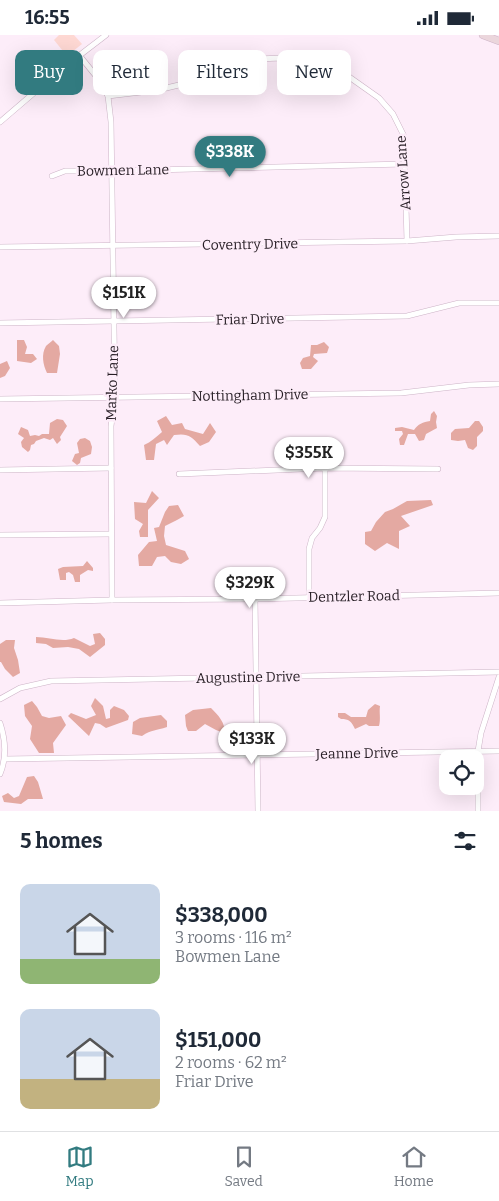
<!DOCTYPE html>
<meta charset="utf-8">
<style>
body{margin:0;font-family:Bitter,serif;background:#f2f2f3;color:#1f2937;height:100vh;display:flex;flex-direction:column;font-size:19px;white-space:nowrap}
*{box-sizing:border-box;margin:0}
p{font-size:16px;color:#747a83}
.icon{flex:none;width:28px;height:28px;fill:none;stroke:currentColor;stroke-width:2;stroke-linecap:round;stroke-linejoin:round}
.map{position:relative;height:776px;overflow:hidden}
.details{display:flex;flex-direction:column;background:#fff;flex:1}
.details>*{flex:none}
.guide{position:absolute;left:15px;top:15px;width:470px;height:45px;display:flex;gap:10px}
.tools{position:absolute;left:439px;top:715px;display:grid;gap:10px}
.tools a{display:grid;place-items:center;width:45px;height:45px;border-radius:10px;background:#fff;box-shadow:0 5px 20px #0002;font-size:25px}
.price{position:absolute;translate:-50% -42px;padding:0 11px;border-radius:18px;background:#fff;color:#222;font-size:16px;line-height:32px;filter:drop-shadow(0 1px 2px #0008)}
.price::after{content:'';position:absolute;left:50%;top:30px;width:15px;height:11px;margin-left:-8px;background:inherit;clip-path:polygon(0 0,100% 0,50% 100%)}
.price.current{background:#327b80;color:#fff}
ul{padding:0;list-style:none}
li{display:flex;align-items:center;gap:15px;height:125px;padding:0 20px}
li span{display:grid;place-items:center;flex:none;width:140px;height:100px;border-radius:10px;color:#555}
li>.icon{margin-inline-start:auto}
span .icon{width:60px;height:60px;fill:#fffc;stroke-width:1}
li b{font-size:21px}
h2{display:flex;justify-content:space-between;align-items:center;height:60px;padding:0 20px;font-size:21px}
.chip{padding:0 18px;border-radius:10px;background:#fff;box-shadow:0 5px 20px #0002;font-size:18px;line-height:45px}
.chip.current{background:#327b80;color:#fff}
.status{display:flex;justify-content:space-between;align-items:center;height:35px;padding:0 25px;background:#fff;direction:ltr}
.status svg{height:14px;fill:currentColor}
.dock{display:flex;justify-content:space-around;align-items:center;height:70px;border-top:1px solid #e0e1e3;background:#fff;font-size:14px;color:#747a83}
.dock a{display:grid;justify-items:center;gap:2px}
.dock .current{color:#327b80}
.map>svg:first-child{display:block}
</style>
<div class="status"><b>16:55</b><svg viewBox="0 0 49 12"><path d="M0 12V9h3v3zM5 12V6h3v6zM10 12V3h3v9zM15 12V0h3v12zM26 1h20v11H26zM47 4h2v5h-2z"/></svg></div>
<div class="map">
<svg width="499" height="776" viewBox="0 0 499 776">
<rect width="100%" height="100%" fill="#fdedf9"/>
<!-- green -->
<path fill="#fed8d3" d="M59,0H74L82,9L67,21L54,5Z"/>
<!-- forest -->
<g fill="#e4a9a2">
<path d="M17,305H24L27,312L25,319H33L37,324L31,328L17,326Z"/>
<path d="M53,305L59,311L60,319L57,338H47C43,330 41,319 46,311C48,309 51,307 53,305Z"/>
<path d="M324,307L329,312L327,318L314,319L313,322L318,326L311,334H302L300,328L303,323L310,321L311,310H317Z"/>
<path d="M7,326L10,333L5,341L0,343V329Z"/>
<path d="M434,376L437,381L436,387L437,393L426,399L424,405L419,406L415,399H408L404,410H400L399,404L403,399L402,396H395V393L402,392L414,395C418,389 423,387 430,386L431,379Z"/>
<path d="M166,381L172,390L182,388L185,394L203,399L210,388L216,397L209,407L200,411C191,401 188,398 174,400L167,410L164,405L156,409L154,425H146L144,410C151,407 156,402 162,397L157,386Z"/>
<path d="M57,384L63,385L67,391L60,402L61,405L57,409L53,403L50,405L44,403L36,406L34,409L31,410L30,415L28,417L22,412L21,407L24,403L18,399L21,392L28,395L30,401L35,400L39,401L42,399H49L50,388Z"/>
<path d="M475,386H479L483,392V396L477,402V411L473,415L468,413L465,405L458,406L451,405V398L455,394L469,393Z"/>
<path d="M85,403L90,406L92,412L91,419L81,423L80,428L77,430L72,426L75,419L79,418L77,408L80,404Z"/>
<path d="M152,456L159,463L148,475V502H140L139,496L143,489L135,484L134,467L146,468Z"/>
<path d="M431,465L433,470L401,481L410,491L399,496V514L387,508L375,516L365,509V497L371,496L376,487L385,477L393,474L407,466Z"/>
<path d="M178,470L184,481L177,485L165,491L164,501L166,510L185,516L189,524L181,529L171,527L165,521L157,522L152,531H139L138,520L149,507L157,506L154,493L159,492L165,477L169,471Z"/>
<path d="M87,526L93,533V536L88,535L80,540V547H75L73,540L69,537L66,538V545H60L58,534L63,532L83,531Z"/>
<path d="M100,598L105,604V610L90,622L79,614L68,612L53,613L46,609L36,608V602C49,602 62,608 74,603L90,611L95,609L93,599Z"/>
<path d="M6,605H15L14,613L18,625L20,638L13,642L5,634L1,627H0V609Z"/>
<path d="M95,663L103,671L106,684L110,683V675L114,671L124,675L129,681L128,685L106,693L100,689L95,688L89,701L68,681L71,678L86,684L96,680L91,671Z"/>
<path d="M32,666L37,672L42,681L49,683L61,681L66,690L53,708L54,718H39L30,704L32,691L25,681L24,670Z"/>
<path d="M375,669L380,671C379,678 381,684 379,691H369L366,689L355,694C351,686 349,684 341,684L338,682V678H345L351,682H366L368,675Z"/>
<path d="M211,673C218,680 226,688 224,698L216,695L205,689L196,696H188L186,691L185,680L193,675Z"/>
<path d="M161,680L167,686V692C156,696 152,694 142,701L132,699L133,687L140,683Z"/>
<path d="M34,741L38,747L43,764H28L21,769L4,767L2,761L8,758L14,763L19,761L27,742Z"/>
</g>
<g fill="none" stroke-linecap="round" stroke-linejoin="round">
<defs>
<g id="minor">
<path d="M79,20L96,41L108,61L111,87L115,362L111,391L112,565"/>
<path d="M108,61L158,55L183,49L222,34L258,24L281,23L305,25L328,31L345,39L379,63L393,79L404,101L407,206"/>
<path d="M0,87L63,33L106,0"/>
<path d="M52,141L65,136H111L406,129"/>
<path d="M0,212L407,206L456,202L499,201"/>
<path d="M0,288L407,281L459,268H499"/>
<path d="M0,364L401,358L469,350L499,349"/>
<path d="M0,435L111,433"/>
<path d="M179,439L325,433L438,434"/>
<path d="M0,500L111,499"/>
<path d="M309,562V514L312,503L320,493L325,482V433"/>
<path d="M255,564L258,776"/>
<path d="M0,568L112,565L255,564L499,558"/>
<path d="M0,664L20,653L51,646L499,637"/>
<path d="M0,688C6,706 7,722 0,739"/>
<path d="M5,724L499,716"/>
<path d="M478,776V716L481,698L499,642"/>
</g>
<path id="secondary" d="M483,0L499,6"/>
</defs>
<!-- minor casing -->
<use href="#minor" stroke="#cdb4c7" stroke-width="6"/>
<!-- secondary casing -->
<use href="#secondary" stroke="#cdb4c7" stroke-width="8"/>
<!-- minor -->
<use href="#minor" stroke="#fff" stroke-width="5"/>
<!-- secondary -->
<use href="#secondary" stroke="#ebd6dc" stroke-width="7"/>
</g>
<g text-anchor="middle" stroke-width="5" stroke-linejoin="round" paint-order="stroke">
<!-- street labels -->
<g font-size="14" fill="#261d24" stroke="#fdedf9">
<text transform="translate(123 135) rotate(-1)" y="5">Bowmen Lane</text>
<text transform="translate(403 138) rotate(-94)" y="5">Arrow Lane</text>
<text transform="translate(250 209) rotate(-1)" y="5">Coventry Drive</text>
<text transform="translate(250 284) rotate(-1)" y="5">Friar Drive</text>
<text transform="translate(112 348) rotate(-88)" y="5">Marko Lane</text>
<text transform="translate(250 360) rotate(-1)" y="5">Nottingham Drive</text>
<text transform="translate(354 561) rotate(-1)" y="5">Dentzler Road</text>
<text transform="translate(248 642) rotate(-1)" y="5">Augustine Drive</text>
<text transform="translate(357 718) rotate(-1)" y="5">Jeanne Drive</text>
</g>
</g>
</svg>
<div class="tools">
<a><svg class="icon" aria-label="locate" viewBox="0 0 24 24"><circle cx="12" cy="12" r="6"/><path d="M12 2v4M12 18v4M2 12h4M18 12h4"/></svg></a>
</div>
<b class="price current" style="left:230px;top:143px">$338K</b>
<b class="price" style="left:124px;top:284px">$151K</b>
<b class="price" style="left:309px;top:444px">$355K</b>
<b class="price" style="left:250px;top:574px">$329K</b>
<b class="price" style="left:252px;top:730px">$133K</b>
<div class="guide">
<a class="chip current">Buy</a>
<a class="chip">Rent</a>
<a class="chip">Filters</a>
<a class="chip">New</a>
</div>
</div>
<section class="details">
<h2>5 homes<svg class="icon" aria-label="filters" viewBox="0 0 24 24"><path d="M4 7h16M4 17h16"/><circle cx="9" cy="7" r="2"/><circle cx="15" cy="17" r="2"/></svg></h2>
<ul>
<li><span style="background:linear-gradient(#c9d6e8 75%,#8fb573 0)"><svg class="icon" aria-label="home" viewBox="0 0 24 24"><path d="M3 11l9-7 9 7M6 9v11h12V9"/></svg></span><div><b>$338,000</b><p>3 rooms · 116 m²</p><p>Bowmen Lane</p></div></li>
<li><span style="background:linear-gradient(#c9d6e8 70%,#c2b280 0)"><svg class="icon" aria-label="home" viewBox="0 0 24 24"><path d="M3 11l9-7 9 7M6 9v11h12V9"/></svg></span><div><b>$151,000</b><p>2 rooms · 62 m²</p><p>Friar Drive</p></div></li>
</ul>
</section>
<nav class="dock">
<a class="current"><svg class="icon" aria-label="map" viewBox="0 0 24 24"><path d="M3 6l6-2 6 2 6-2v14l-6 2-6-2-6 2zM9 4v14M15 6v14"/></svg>Map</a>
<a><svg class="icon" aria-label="saved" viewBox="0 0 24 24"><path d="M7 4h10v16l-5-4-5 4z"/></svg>Saved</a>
<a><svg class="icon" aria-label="home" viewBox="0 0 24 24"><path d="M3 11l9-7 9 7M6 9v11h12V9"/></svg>Home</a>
</nav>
